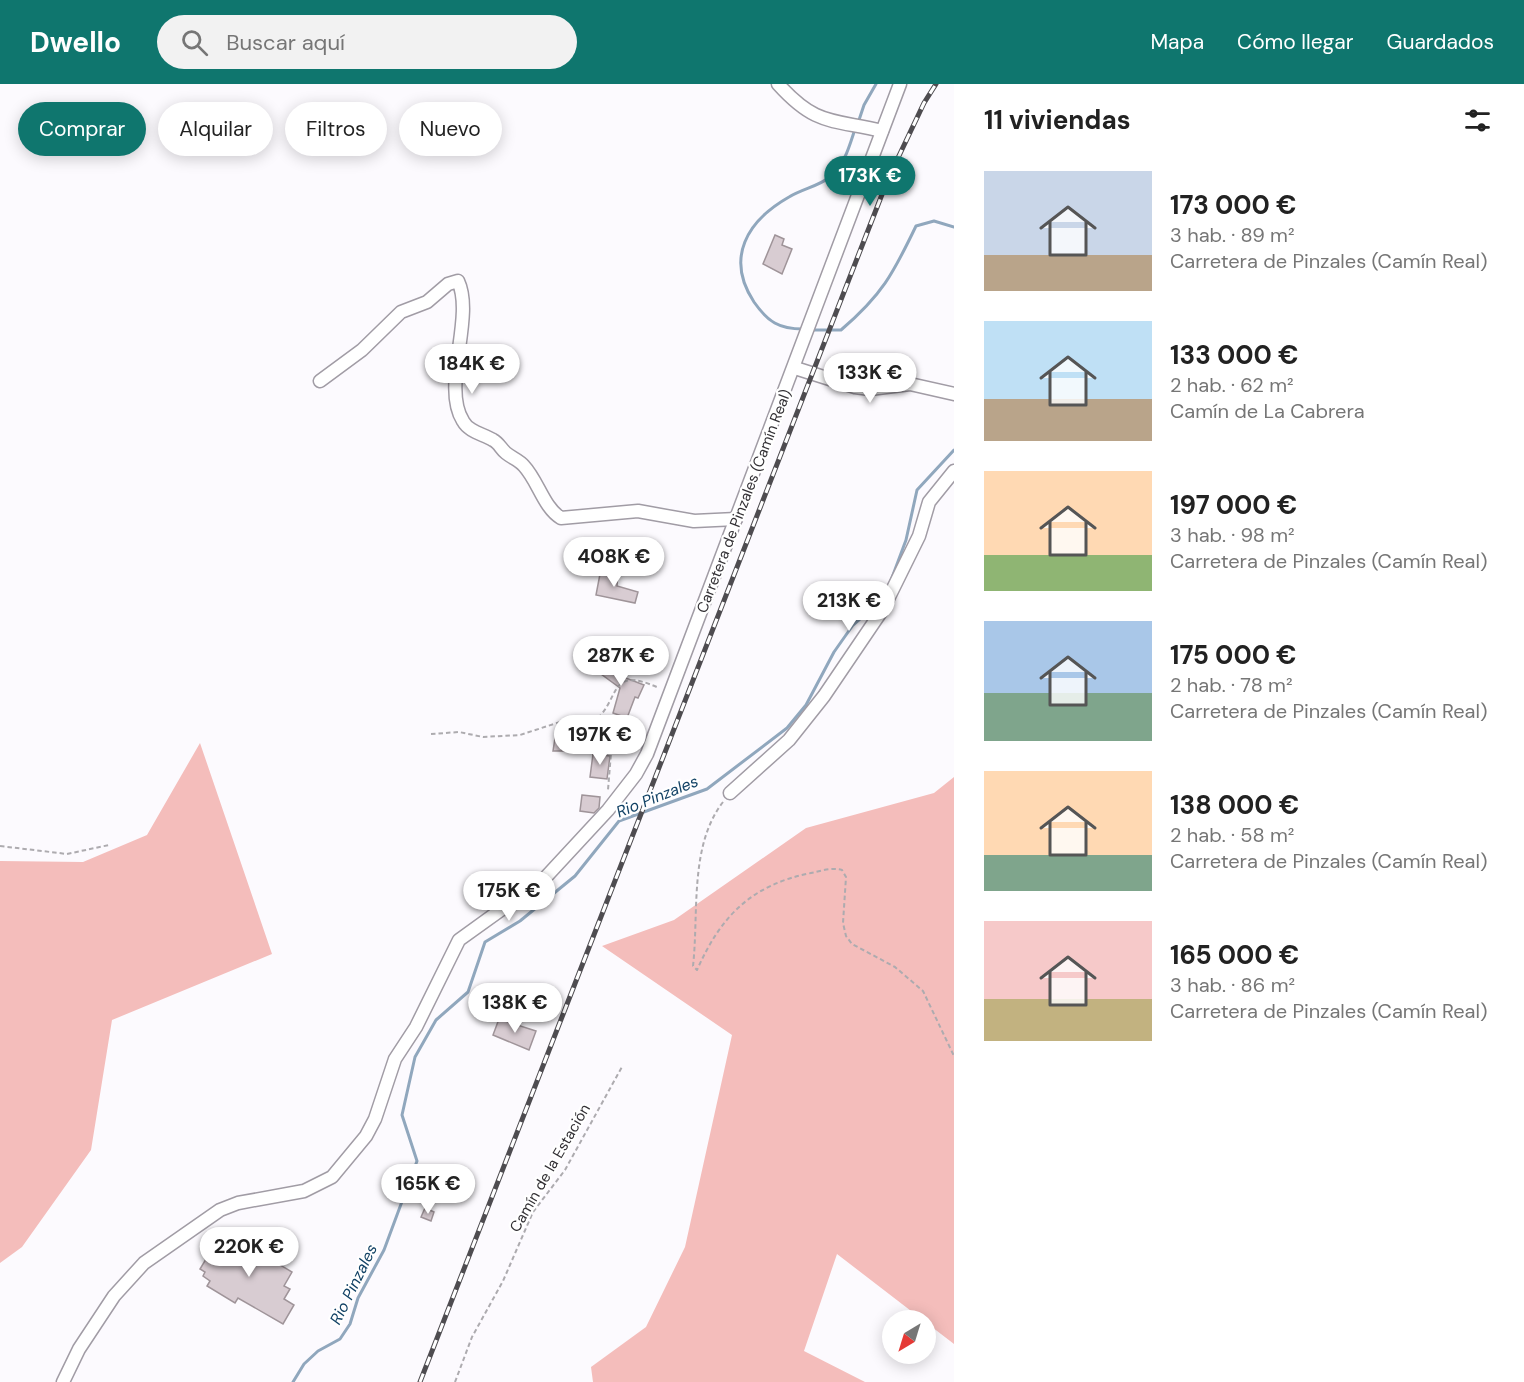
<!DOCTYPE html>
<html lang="es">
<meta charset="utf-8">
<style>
body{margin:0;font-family:"DM Sans",sans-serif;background:#f2f2f2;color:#222;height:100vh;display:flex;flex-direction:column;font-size:22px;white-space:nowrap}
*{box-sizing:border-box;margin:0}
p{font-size:20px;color:#767676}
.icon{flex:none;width:33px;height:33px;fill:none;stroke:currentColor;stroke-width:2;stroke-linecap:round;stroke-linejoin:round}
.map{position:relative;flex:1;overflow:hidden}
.panel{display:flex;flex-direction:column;background:#fff;width:570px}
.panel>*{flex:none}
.hud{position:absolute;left:18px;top:18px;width:570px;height:54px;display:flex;gap:12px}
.needle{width:39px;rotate:218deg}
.controls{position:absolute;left:882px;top:1226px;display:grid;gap:12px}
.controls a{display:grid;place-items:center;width:54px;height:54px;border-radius:50%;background:#fff;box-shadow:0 3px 15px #0003;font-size:30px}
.price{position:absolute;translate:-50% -51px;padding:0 14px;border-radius:21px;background:#fff;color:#222;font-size:20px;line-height:39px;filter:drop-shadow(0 2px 3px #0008)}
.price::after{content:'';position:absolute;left:50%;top:36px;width:18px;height:14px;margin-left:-9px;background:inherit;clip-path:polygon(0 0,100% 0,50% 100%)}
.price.current{background:#0f766e;color:#fff}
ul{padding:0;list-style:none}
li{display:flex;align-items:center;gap:18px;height:150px;padding:0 30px}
li span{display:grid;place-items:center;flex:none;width:168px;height:120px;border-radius:0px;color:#555}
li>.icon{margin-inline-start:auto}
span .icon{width:72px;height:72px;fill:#fffc;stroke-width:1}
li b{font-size:26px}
h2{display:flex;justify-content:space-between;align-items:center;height:72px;padding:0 30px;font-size:26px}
.chip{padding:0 21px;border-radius:27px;background:#fff;box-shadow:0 3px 15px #0003;font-size:21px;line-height:54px}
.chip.current{background:#0f766e;color:#fff}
header{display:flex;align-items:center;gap:36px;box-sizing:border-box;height:84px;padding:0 30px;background:#0f766e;color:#fff}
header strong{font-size:28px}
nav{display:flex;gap:33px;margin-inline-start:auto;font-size:21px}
.search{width:420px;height:54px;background:#f2f2f2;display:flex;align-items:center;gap:15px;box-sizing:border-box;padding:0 21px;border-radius:33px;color:#767676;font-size:22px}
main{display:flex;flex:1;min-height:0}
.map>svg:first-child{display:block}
</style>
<header>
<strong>Dwello</strong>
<div class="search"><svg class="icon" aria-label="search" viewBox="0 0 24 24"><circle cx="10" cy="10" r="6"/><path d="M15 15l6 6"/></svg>Buscar aquí</div>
<nav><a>Mapa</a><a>Cómo llegar</a><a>Guardados</a></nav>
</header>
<main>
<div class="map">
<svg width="954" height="1298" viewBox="0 0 954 1298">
<rect width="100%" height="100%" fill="#fcfafe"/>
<!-- green -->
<g fill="#f4bdbb">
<path d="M200,659L272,870L112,936L91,1066L22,1163L0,1179V777L83,778L147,751Z"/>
<path d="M954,693V1260L837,1170L804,1267L865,1298H593L591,1283L646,1243L685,1163L732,951L602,862L674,836L806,744L934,709Z"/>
</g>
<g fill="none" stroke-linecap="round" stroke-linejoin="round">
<!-- stream -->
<g stroke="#90a7bd" stroke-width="3">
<path d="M858,39L864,21L876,0"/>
<path d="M803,245C779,245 768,238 754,218C725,174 747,137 789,113C802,105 819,102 830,93C845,80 849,63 855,45"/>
<path d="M810,246H841C882,211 893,190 916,142L934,137L954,143"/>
<path d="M890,499L906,456L917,406L954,366"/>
<path d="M293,1298L304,1280L318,1267L340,1255L350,1240L358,1214L384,1166L417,1077L402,1031L415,973L436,936L468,908L485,858L520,837L575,792L619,737L707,705L787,644L806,621L834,568L853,541L869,527L886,507"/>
</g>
</g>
<!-- building -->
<g fill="#d8ccd2" stroke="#9f9499" stroke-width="1.5">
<path d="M775,151L784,155L782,161L792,165L782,190L763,180Z"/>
<path d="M604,485L618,487L617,502L638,508L635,519L596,511L600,490H603Z"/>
<path d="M609,560L618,567L611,575L603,569Z"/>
<path d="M608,573L627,587L623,593L644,601L638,614L635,613L627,634L613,629L620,604L597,587Z"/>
<path d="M555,654L574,657L572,667H553Z"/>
<path d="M593,670L610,672L607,695L590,693Z"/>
<path d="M582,711L600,713L599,724L594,729L580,727Z"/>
<path d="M511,800L515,806L498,818L494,813Z"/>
<path d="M499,935L536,947L529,966L493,951Z"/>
<path d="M425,1124L434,1128L431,1137L421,1133Z"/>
<path d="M228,1150L292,1188L284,1202L290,1205L284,1215L294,1221L283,1240L238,1214L235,1219L207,1202L210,1197L203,1192L205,1188L200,1185L209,1170L214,1173Z"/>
</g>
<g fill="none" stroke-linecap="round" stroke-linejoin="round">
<defs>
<g id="street">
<path d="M778,0C816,42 831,35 882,47"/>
<path d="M795,284L855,303L870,305L910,300L954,310"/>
<path d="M320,297L362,266L401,228L427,218L448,200L458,197C475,233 441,302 463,337C469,348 483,350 493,356C499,359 501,365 506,369C512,374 519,376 524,382C538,397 544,424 561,434L638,427L694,437L736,435"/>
<path d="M730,709L789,656L824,612L883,525L919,452L929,418L954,387"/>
<path d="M63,1298L79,1265L114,1212L144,1179L220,1126L238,1119L304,1107L332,1093L366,1052L375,1035L395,975L416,943L459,856L545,794L608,726L636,690L647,670L900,0"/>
</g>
</defs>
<!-- street casing -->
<use href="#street" stroke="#a19ca5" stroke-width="15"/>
<!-- path -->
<g stroke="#adabaf" stroke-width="2" stroke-dasharray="4.5 3" stroke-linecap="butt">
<path d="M590,641L600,659L611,669L608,706"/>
<path d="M431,650L459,648L483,653L520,651L569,635L590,640C623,620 604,579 659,604"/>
<path d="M723,718C689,762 699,829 693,882L697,886C721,832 751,801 811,789C821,787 832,783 842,786L846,793L843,839L846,852L852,860L895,883L923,907L954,972"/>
<path d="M0,762L67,770L109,761"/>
<path d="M455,1298L472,1253L503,1197L533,1128L565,1086L623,981"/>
</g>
<!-- street -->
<use href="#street" stroke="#fff" stroke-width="12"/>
<defs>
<path id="rail" d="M420,1298L888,95L924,19L936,0"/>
</defs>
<!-- rail casing -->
<use href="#rail" stroke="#4e4c50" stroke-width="5"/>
<!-- rail -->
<use href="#rail" stroke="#fff" stroke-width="3" stroke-dasharray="9" stroke-linecap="butt"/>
</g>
<g text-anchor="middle" stroke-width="4.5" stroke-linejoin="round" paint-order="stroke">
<!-- street labels -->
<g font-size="15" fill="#333135" stroke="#fff">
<text transform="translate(744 417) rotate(-69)" y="5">Carretera de Pinzales (Camín Real)</text>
<text transform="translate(550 1084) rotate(-60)" y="5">Camín de la Estación</text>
</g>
<!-- water labels -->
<g font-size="16" font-style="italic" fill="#124265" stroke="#fff">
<text transform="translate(657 712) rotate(-22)" y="6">Rio Pinzales</text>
<text transform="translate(353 1200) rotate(-64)" y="6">Rio Pinzales</text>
</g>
</g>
</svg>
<div class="controls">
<a><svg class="needle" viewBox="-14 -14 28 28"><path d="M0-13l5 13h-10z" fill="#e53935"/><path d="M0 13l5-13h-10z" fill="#767676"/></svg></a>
</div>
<b class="price current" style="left:870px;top:123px">173K €</b>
<b class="price" style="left:472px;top:311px">184K €</b>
<b class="price" style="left:870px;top:320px">133K €</b>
<b class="price" style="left:614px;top:504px">408K €</b>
<b class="price" style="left:849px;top:548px">213K €</b>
<b class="price" style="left:621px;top:603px">287K €</b>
<b class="price" style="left:600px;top:682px">197K €</b>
<b class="price" style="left:509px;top:838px">175K €</b>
<b class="price" style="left:515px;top:950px">138K €</b>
<b class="price" style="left:428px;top:1131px">165K €</b>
<b class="price" style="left:249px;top:1194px">220K €</b>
<div class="hud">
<a class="chip current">Comprar</a>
<a class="chip">Alquilar</a>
<a class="chip">Filtros</a>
<a class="chip">Nuevo</a>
</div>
</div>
<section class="panel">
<h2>11 viviendas<svg class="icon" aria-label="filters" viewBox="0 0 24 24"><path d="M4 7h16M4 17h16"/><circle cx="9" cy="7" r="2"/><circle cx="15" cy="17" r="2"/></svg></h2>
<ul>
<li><span style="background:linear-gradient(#c9d6e8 70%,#b9a48a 0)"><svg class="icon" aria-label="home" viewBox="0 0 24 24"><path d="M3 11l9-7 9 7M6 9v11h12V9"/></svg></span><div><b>173 000 €</b><p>3 hab. · 89 m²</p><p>Carretera de Pinzales (Camín Real)</p></div></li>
<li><span style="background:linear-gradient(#bfe0f5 65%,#b9a48a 0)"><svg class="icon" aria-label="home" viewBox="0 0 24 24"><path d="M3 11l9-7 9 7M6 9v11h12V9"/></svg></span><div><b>133 000 €</b><p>2 hab. · 62 m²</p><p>Camín de La Cabrera</p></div></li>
<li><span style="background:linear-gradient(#ffd9b3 70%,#8fb573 0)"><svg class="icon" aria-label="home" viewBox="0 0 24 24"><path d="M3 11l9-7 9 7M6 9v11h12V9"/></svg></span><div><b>197 000 €</b><p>3 hab. · 98 m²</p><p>Carretera de Pinzales (Camín Real)</p></div></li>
<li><span style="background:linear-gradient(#a9c7e8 60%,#7fa58c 0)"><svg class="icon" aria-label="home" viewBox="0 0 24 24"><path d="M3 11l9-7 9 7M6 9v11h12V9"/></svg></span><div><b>175 000 €</b><p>2 hab. · 78 m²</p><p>Carretera de Pinzales (Camín Real)</p></div></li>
<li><span style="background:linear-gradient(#ffd9b3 70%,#7fa58c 0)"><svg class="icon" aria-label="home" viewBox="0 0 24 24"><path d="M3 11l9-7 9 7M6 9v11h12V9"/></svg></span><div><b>138 000 €</b><p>2 hab. · 58 m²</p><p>Carretera de Pinzales (Camín Real)</p></div></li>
<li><span style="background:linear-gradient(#f6c9c9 65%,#c2b280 0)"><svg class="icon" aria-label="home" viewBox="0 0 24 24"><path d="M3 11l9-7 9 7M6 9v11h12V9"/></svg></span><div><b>165 000 €</b><p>3 hab. · 86 m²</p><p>Carretera de Pinzales (Camín Real)</p></div></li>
</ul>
</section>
</main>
